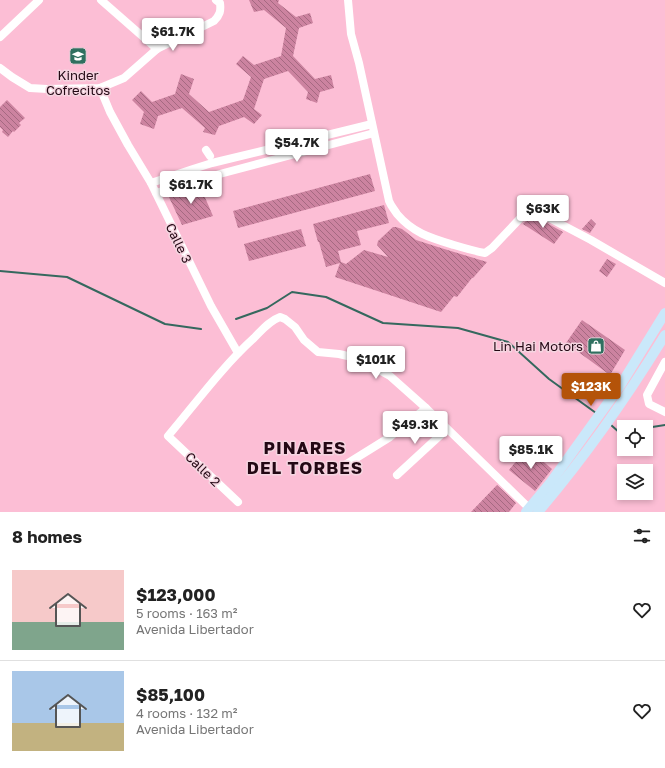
<!DOCTYPE html>
<meta charset="utf-8">
<style>
body{margin:0;font-family:"Golos Text",sans-serif;background:#f6f6f6;color:#222;height:100vh;display:flex;flex-direction:column;font-size:15px;white-space:nowrap}
*{box-sizing:border-box;margin:0}
p{font-size:13px;color:#767676}
.icon{flex:none;width:22px;height:22px;fill:none;stroke:currentColor;stroke-width:2;stroke-linecap:round;stroke-linejoin:round}
.map{position:relative;height:512px;overflow:hidden}
.panel{display:flex;flex-direction:column;background:#fff;flex:1}
.panel>*{flex:none}
.buttons{position:absolute;left:617px;top:420px;display:grid;gap:8px}
.buttons a{display:grid;place-items:center;width:36px;height:36px;border-radius:0px;background:#fff;box-shadow:0 2px 6px #0003;font-size:20px}
.price{position:absolute;translate:-50% -34px;padding:0 9px;border-radius:4px;background:#fff;color:#222;font-size:13px;line-height:26px;filter:drop-shadow(0 1px 2px #0008)}
.price::after{content:'';position:absolute;left:50%;top:24px;width:12px;height:9px;margin-left:-6px;background:inherit;clip-path:polygon(0 0,100% 0,50% 100%)}
.price.on{background:#b45309;color:#fff}
ul{padding:0;list-style:none}
li{display:flex;align-items:center;gap:12px;height:100px;padding:0 12px}
li+li{border-top:1px solid #e0e0e0}
li span{display:grid;place-items:center;flex:none;width:112px;height:80px;border-radius:0px;color:#555}
li>.icon{margin-inline-start:auto}
span .icon{width:48px;height:48px;fill:#fffc;stroke-width:1}
li b{font-size:17px}
h2{display:flex;justify-content:space-between;align-items:center;height:48px;padding:0 12px;font-size:17px}
.map>svg:first-child{display:block}
</style>
<div class="map">
<svg width="665" height="512" viewBox="0 0 665 512">
<defs>
<pattern id="building-back-hatch" width="6" height="6" patternUnits="userSpaceOnUse"><rect width="6" height="6" fill="#cc83a0"/><path d="M-1 5l2 2M0 0l6 6M5-1l2 2" fill="none" stroke="#a56981"/></pattern>
</defs>
<rect width="100%" height="100%" fill="#fcbed5"/>
<g fill="none" stroke-linecap="round" stroke-linejoin="round">
<!-- stream -->
<g stroke="#35685e" stroke-width="2">
<path d="M0,271L67,277L165,324L201,329"/>
<path d="M236,319L267,308L292,292L326,297L383,323L458,328L508,342L549,379L596,413"/>
<path d="M611,425L620,433H624"/>
<path d="M646,428L665,425"/>
</g>
</g>
<!-- building -->
<g fill="url(#building-back-hatch)">
<path d="M249,0H279L278,3L296,17L310,13L313,23L299,28L293,56L315,79L331,75L334,88L320,92L317,103L306,99L308,92L288,71L264,79L254,109L262,115L254,124L244,117L219,126L215,135L203,132L205,128L182,108L158,116L154,129L140,124L144,112L132,100L141,91L152,102L175,94L181,74L194,79L189,94L209,112L243,100L251,77L236,64L243,56L254,65L281,56L286,28L264,10L254,12Z"/>
<path d="M7,100L25,118L19,123L21,125L14,132L13,131L8,137L2,132L3,130L0,127V107Z"/>
<path d="M370,174L375,191L238,228L233,211Z"/>
<path d="M200,186L213,216L182,225L168,195Z"/>
<path d="M384,205L389,223L357,231L361,245L338,251L341,262L346,264L364,250L388,257L377,245L378,241L393,227H396L402,229L416,240L441,248L487,262L473,278H472L457,297L454,296L441,312L335,277L340,263L326,267L319,242H318L313,224Z"/>
<path d="M531,216H534L563,232L554,244L523,224Z"/>
<path d="M591,219L596,224L590,233L582,229Z"/>
<path d="M301,229L306,246L249,261L244,244Z"/>
<path d="M607,259L616,264L607,277L599,271Z"/>
<path d="M582,320L625,350L610,375L566,343Z"/>
<path d="M527,448L552,469L535,491L509,470Z"/>
<path d="M497,485L516,503L509,512H471Z"/>
</g>
<g fill="none" stroke-linecap="round" stroke-linejoin="round">
<!-- minor -->
<g stroke="#fff" stroke-width="8">
<path d="M101,0L157,49"/>
<path d="M348,0L351,34L359,63L389,201C391,206 394,209 397,214C413,233 431,238 454,245C464,248 474,251 485,253L492,248L528,210L536,211L591,240L665,283"/>
<path d="M0,37L39,0"/>
<path d="M0,68L12,77L30,88L47,89L100,88L124,78L157,49L214,21C220,15 221,11 220,3L216,0"/>
<path d="M100,88L110,112L128,145L151,183L211,306L238,353"/>
<path d="M206,150L210,156"/>
<path d="M151,183L193,169L212,163L372,124"/>
<path d="M156,193L216,175L374,133"/>
<path d="M665,362L647,395L649,404L665,412"/>
<path d="M345,465L390,437L426,408"/>
<path d="M397,475L447,429"/>
<path d="M238,502L168,436C196,403 222,367 254,338C262,330 269,321 280,317L285,319L295,327L304,340L318,352L339,354L352,357L372,366L390,376L426,408L529,508"/>
</g>
<!-- major -->
<g stroke="#cae8fa" stroke-width="10">
<path d="M526,512L551,482L620,386L665,313"/>
<path d="M538,512C585,457 627,397 665,335"/>
</g>
</g>
<!-- icons -->
<defs>
<symbol id="school-square" viewBox="-11 -11 22 22"><rect x="-9" y="-9" width="18" height="18" rx="4" fill="#2f7060" stroke="#f5d5e0"/><path d="M0-5L7-2L0 1L-7-2ZM-4 1L0 2.5L4 1V4Q0 6-4 4Z" fill="#fff"/></symbol>
<symbol id="shop-square" viewBox="-11 -11 22 22"><rect x="-9" y="-9" width="18" height="18" rx="4" fill="#2f7060" stroke="#f5d5e0"/><path d="M-5-2.5h2.3a2.7 3.5 0 0 1 5.4 0H5L5.5 6h-11ZM-1.5-2.5h3a1.5 2.3 0 0 0-3 0Z" fill="#fff"/></symbol>
</defs>
<g fill-rule="evenodd">
<use href="#school-square" x="68" y="46" width="20" height="20"/>
<use href="#shop-square" x="586" y="336" width="20" height="20"/>
</g>
<g text-anchor="middle" stroke-width="3" stroke-linejoin="round" paint-order="stroke">
<!-- poi labels -->
<g font-size="13" fill="#230814" stroke="#f5d5e0">
<text x="78" y="80">Kinder<tspan x="78" dy="15">Cofrecitos</tspan></text>
<text x="583" y="351" text-anchor="end">Lin Hai Motors</text>
</g>
<!-- street labels -->
<g font-size="13" fill="#230814" stroke="#f5d5e0">
<text transform="translate(179 243) rotate(64)" y="5">Calle 3</text>
<text transform="translate(203 469) rotate(44)" y="5">Calle 2</text>
</g>
<!-- district labels -->
<g font-size="17" font-weight="bold" letter-spacing="1" fill="#230814" stroke="#f5d5e0">
<text x="305" y="454">PINARES<tspan x="305" dy="20">DEL TORBES</tspan></text>
</g>
</g>
</svg>
<div class="buttons">
<a><svg class="icon" aria-label="locate" viewBox="0 0 24 24"><circle cx="12" cy="12" r="6"/><path d="M12 2v4M12 18v4M2 12h4M18 12h4"/></svg></a>
<a><svg class="icon" aria-label="layers" viewBox="0 0 24 24"><path d="M12 4l9 5-9 5-9-5zM3 14l9 5 9-5"/></svg></a>
</div>
<b class="price" style="left:173px;top:52px">$61.7K</b>
<b class="price" style="left:297px;top:163px">$54.7K</b>
<b class="price" style="left:191px;top:205px">$61.7K</b>
<b class="price" style="left:543px;top:229px">$63K</b>
<b class="price" style="left:376px;top:380px">$101K</b>
<b class="price on" style="left:591px;top:407px">$123K</b>
<b class="price" style="left:415px;top:445px">$49.3K</b>
<b class="price" style="left:531px;top:470px">$85.1K</b>
</div>
<section class="panel">
<h2>8 homes<svg class="icon" aria-label="filters" viewBox="0 0 24 24"><path d="M4 7h16M4 17h16"/><circle cx="9" cy="7" r="2"/><circle cx="15" cy="17" r="2"/></svg></h2>
<ul>
<li><span style="background:linear-gradient(#f6c9c9 65%,#7fa58c 0)"><svg class="icon" aria-label="home" viewBox="0 0 24 24"><path d="M3 11l9-7 9 7M6 9v11h12V9"/></svg></span><div><b>$123,000</b><p>5 rooms · 163 m²</p><p>Avenida Libertador</p></div><svg class="icon" aria-label="heart" viewBox="0 0 24 24"><path d="M12 20l-8-8c-3-5 5-10 8-4 3-6 11-1 8 4z"/></svg></li>
<li><span style="background:linear-gradient(#a9c7e8 65%,#c2b280 0)"><svg class="icon" aria-label="home" viewBox="0 0 24 24"><path d="M3 11l9-7 9 7M6 9v11h12V9"/></svg></span><div><b>$85,100</b><p>4 rooms · 132 m²</p><p>Avenida Libertador</p></div><svg class="icon" aria-label="heart" viewBox="0 0 24 24"><path d="M12 20l-8-8c-3-5 5-10 8-4 3-6 11-1 8 4z"/></svg></li>
</ul>
</section>
